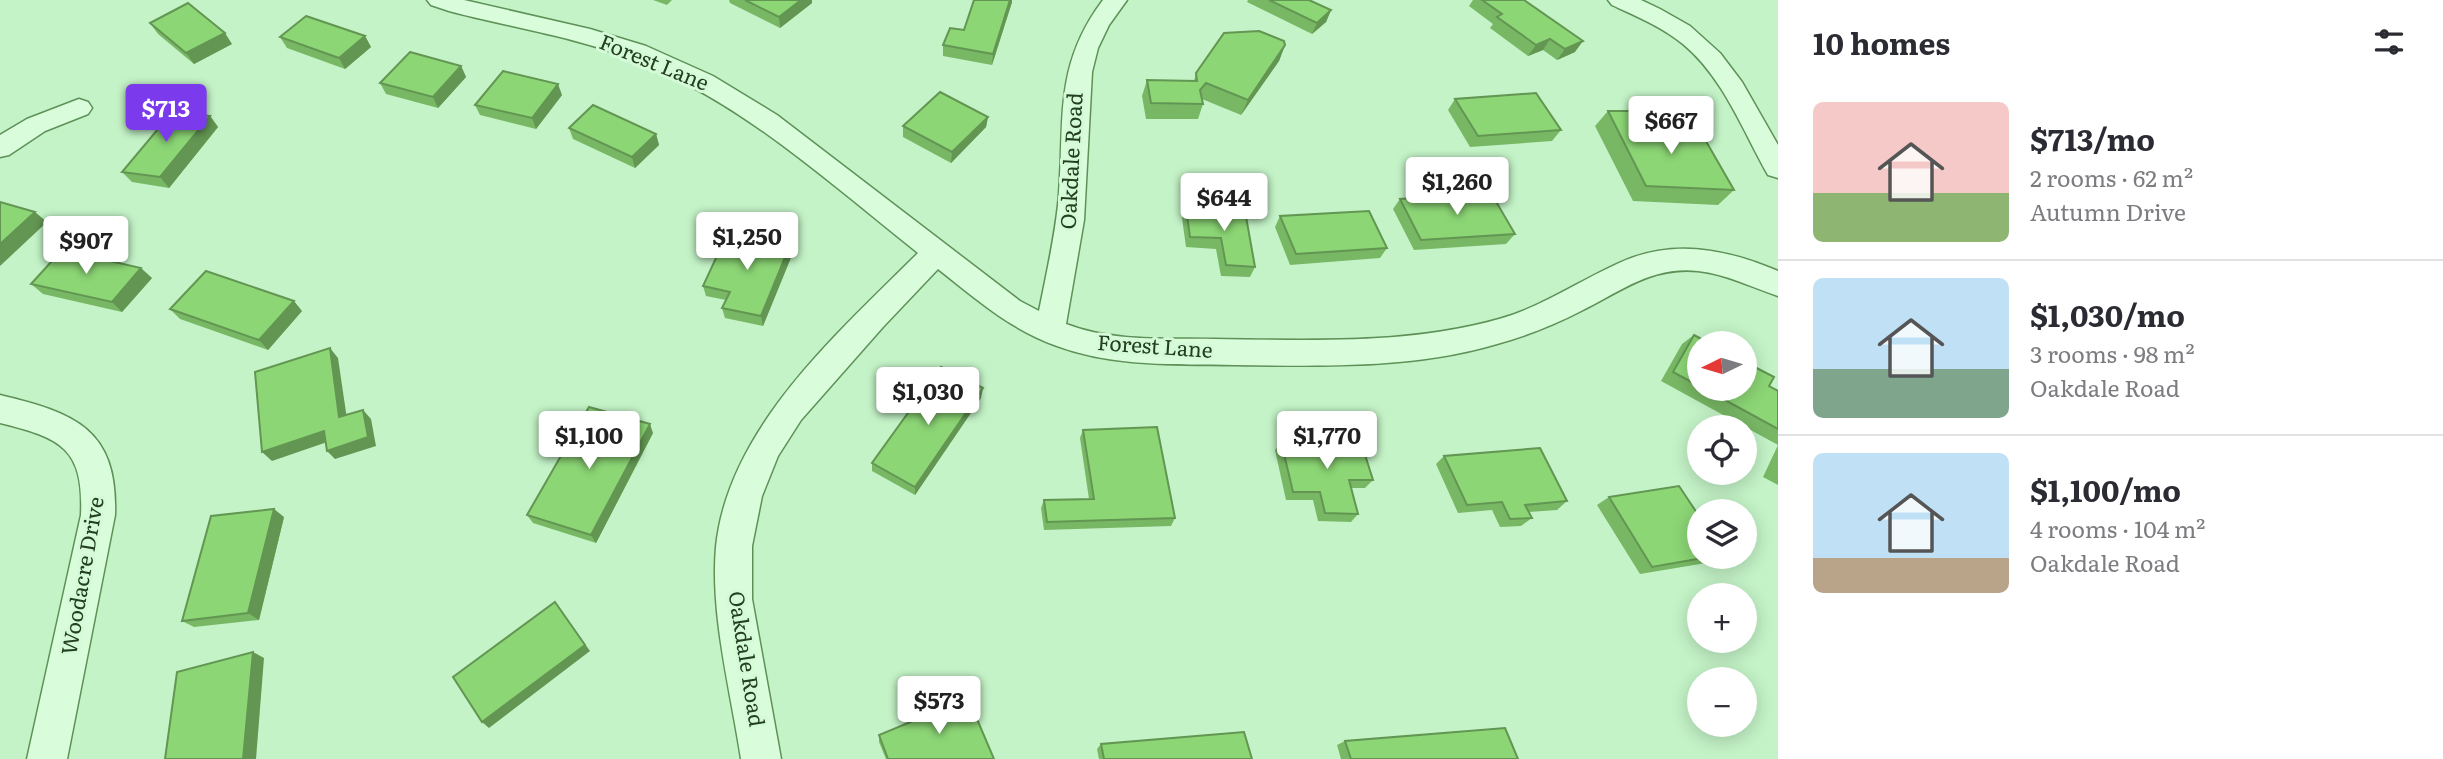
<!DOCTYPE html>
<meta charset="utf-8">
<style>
body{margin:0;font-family:Literata,serif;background:#f2f2f3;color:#2b2b33;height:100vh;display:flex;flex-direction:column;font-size:26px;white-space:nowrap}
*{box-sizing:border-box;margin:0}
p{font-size:23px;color:#7c7c81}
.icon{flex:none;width:38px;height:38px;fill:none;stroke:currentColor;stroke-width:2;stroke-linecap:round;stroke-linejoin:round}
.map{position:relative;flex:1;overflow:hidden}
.side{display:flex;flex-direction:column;background:#fff;width:665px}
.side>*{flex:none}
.needle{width:46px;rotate:265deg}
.fabs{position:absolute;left:1687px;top:331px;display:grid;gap:14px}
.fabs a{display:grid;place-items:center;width:70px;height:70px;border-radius:50%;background:#fff;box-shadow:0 4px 18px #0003;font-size:35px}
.price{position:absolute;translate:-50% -60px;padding:0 16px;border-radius:7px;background:#fff;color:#222;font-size:23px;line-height:46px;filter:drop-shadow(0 2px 4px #0008)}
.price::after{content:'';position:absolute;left:50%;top:42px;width:21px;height:16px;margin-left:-10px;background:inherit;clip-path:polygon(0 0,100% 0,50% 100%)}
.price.current{background:#7c3aed;color:#fff}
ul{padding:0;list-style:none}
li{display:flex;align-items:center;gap:21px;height:175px;padding:0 35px}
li+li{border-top:2px solid #e1e1e2}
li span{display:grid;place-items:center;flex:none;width:196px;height:140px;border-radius:10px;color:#555}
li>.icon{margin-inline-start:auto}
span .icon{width:84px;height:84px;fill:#fffc;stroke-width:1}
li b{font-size:30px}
h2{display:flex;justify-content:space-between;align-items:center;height:84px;padding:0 35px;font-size:30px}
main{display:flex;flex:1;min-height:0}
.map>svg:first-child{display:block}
</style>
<main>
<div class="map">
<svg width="1778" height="759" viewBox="0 0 1778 759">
<rect width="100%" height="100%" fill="#c4f3c7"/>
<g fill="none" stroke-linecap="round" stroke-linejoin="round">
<defs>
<g id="street">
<path d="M427,0H464L590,29L646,46L713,76L777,115L1020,301L1039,311C1046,276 1054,241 1058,205C1066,125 1051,69 1103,0H1127L1109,25L1098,48L1092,72L1084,220L1066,324C1112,342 1166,338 1214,339C1308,340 1407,345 1499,319C1542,307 1579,281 1619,263C1673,238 1726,249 1778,271V296C1751,287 1726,274 1698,271C1651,266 1620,292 1581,311C1554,325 1526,336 1497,344C1413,369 1322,366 1235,365C1175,364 1114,367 1057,346C1011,330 976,299 938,269L883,327L801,420L778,456L762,496L752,546V599L781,759H741C731,692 710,615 716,547C728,428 838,333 918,253C827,181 739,99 629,58C571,36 509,27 449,11L431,5Z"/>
<path d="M1608,0H1641L1660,9L1690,26L1720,53L1742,82L1778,145V178L1768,175C1743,131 1723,77 1683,44C1662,27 1636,16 1612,5Z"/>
<path d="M79,99L88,102L92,108L88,114L45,131L9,155L0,157V135L27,119Z"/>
<path d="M0,395C75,413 118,429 115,515L67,759H27L81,515C84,448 61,438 0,423Z"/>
</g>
</defs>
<!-- street casing -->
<use href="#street" stroke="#5e9158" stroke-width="3"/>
<!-- street -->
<use href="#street" fill="#d9fddb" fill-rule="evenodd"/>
</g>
<!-- wall -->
<g fill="#78b865">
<path d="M653,0H672L667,5Z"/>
<path d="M729,0H812V3L780,28L730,3Z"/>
<path d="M1248,0H1310L1331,10L1326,22L1312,34L1247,2Z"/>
<path d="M1473,0H1524L1575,52L1557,60L1543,50L1528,56L1490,28L1493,24L1469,6Z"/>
<path d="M1012,2L992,65L943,56V45L964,30Z"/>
<path d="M150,23L232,44L194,64L158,34Z"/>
<path d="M365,36L371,47L345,69L287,48L280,37Z"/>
<path d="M1285,45L1279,61L1241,115L1202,99L1203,104L1198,119H1146L1142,96L1147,80L1194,81L1196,73Z"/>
<path d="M461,66L466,77L438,108L386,94L380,83Z"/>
<path d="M562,95L536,129L480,115L475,105Z"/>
<path d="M1455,99L1561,130L1552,141L1470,147L1448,110Z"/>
<path d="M1608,111L1638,128L1734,190L1718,205L1633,201L1595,126Z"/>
<path d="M210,116L218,127L169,188L132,182L122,172Z"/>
<path d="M988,117L986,127L951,163L903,137V126Z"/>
<path d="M569,128L656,134L659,145L635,168L573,139Z"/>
<path d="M1400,199L1515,234L1506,244L1414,250L1393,209Z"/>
<path d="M1186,208L1255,267L1250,277L1221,276L1216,249L1186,247L1182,218Z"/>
<path d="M1280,216L1387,248L1380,258L1290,265L1275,227Z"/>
<path d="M792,255L763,326L725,318L722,308L726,300L706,296L703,286Z"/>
<path d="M152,278L122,312L43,294L31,284Z"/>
<path d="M170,309L302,311L268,350L180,319Z"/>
<path d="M1694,335L1699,343V388H1745L1769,386L1778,391V485L1763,477L1778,445L1661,381L1682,344Z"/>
<path d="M981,398L915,495L872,471V463Z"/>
<path d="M1083,430L1175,518L1171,526L1044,530L1041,508L1044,500L1089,499L1080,438Z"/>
<path d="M653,433L596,543L533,523L527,515Z"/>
<path d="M1281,441L1373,480L1365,488H1351L1358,514L1351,522L1318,521L1313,500H1286L1275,450Z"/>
<path d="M1444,456L1567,501L1557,510L1529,512L1532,518L1521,526L1500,527L1492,510L1458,513L1436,464Z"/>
<path d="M1609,497L1699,556H1722L1712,562L1640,574L1597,505Z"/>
<path d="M284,517L259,620L194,627L182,621Z"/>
<path d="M879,735L994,759H886L879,742Z"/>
<path d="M1345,741L1518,759H1341L1337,745Z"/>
<path d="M1101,744L1252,759H1099L1097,749Z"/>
</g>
<!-- shaded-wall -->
<g fill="#629652">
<path d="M801,0H812V3L780,28L779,17Z"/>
<path d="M1010,0H1012V2L992,65L993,54Z"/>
<path d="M1331,10L1326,22L1312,34L1317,23Z"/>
<path d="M225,33L232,44L194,64L186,53Z"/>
<path d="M365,36L371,47L345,69L339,58Z"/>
<path d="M1550,39L1543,50L1528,56L1536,45Z"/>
<path d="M1583,41L1575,52L1557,60L1565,49Z"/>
<path d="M1285,45L1279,61L1241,115L1248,100Z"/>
<path d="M461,66L466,77L438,108L433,97Z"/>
<path d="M558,84L562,95L536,129L532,118Z"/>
<path d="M210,116L218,127L169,188L160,177Z"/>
<path d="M988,117L986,127L951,163L952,152Z"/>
<path d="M656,134L659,145L635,168L632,157Z"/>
<path d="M35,212L47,222L0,266V244Z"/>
<path d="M790,245L792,255L763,326L761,316Z"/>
<path d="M141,268L152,278L122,312L112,302Z"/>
<path d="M294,301L302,311L268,350L259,340Z"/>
<path d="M330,348L338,358L348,426L339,417Z"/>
<path d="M983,388L981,398L915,495V487Z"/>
<path d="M363,410L371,419L376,446L335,459L327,451Z"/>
<path d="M650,424L653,433L596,543L591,535Z"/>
<path d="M324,431L333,440L272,461L262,452Z"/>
<path d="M274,509L284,517L259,620L248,613Z"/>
<path d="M555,602L590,651L489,728L482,722Z"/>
<path d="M253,652L264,658L256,759H243Z"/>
</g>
<!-- building -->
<g fill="#8cd675" stroke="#629652" stroke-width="2">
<path d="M745,0H801L779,17Z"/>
<path d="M974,0H1010L993,54L943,45L950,28L964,30Z"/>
<path d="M1269,0H1309L1331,10L1317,23Z"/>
<path d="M1482,0H1524L1583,41L1565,49L1550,39L1536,45L1497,17L1502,14Z"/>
<path d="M188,3L225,33L186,53L150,23Z"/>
<path d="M306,16L365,36L339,58L280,37Z"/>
<path d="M1259,31L1284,41L1285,45L1248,100L1206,83L1200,90L1203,104L1151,103L1147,80L1197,81L1196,73L1224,33Z"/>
<path d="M410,52L461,66L433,97L380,83Z"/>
<path d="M503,71L558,84L532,118L475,105Z"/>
<path d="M940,92L988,117L952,152L903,126Z"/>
<path d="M1536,93L1561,130L1478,136L1455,99Z"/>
<path d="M593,105L656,134L632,157L569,128Z"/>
<path d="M173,111L210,116L160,177L122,172Z"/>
<path d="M1608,111H1634L1638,128L1699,129L1734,190L1646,186Z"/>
<path d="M1491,193L1515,234L1421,240L1400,199Z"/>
<path d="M0,202L35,212L0,244Z"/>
<path d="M1186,208L1245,211L1255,267L1226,265L1221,238L1190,237Z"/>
<path d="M1369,211L1387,248L1296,254L1280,216Z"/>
<path d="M728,232L790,245L761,316L722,308L730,292L703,286Z"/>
<path d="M62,250L141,268L112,302L31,284Z"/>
<path d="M206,271L294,301L259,340L170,309Z"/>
<path d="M1694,335L1709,343H1699V386L1673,372Z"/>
<path d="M330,348L339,417L363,410L368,437L327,451L324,431L262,452L255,372Z"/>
<path d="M1745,362L1774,377L1769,386L1778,391V429L1703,388H1745Z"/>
<path d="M941,367L983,388L915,487L872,463Z"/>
<path d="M589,407L650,424L591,535L527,515Z"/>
<path d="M1157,427L1175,518L1047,522L1044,500L1094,499L1083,430Z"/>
<path d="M1281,441L1361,442L1373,480H1349L1358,514L1325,513L1320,492H1293Z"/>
<path d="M1540,448L1567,501L1525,505L1532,518L1510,519L1502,502L1467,505L1444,456Z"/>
<path d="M1679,486L1699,516V556H1714L1652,567L1609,497Z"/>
<path d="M274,509L248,613L182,621L211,516Z"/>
<path d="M555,602L585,645L482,722L453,677Z"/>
<path d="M253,652L243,759H165L177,672Z"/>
<path d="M968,698L994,759H888L879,735Z"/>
<path d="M1505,728L1518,759H1351L1345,741Z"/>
<path d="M1244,732L1252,759H1104L1101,744Z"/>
</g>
<g text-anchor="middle" stroke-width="6" stroke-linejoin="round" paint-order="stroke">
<!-- street labels -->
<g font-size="21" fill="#233f1d" stroke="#d5fad7">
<text transform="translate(654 63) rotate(22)" y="7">Forest Lane</text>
<text transform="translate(1072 161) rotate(-87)" y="7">Oakdale Road</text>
<text transform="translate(1155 347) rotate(4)" y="7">Forest Lane</text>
<text transform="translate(83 576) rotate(-80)" y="7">Woodacre Drive</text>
<text transform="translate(746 659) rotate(81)" y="7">Oakdale Road</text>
</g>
</g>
</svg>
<div class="fabs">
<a><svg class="needle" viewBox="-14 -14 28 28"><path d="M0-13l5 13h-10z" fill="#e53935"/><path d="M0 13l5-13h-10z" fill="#7c7c81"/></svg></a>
<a><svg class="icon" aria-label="locate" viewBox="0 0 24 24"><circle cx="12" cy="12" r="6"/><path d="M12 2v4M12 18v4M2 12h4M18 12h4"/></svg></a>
<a><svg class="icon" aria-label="layers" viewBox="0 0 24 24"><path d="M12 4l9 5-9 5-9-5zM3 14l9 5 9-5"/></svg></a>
<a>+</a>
<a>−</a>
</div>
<b class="price current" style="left:166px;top:144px">$713</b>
<b class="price" style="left:1671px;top:156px">$667</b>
<b class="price" style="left:1457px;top:217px">$1,260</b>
<b class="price" style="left:1224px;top:233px">$644</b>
<b class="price" style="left:747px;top:272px">$1,250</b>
<b class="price" style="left:86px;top:276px">$907</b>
<b class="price" style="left:928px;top:427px">$1,030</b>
<b class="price" style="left:589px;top:471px">$1,100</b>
<b class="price" style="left:1327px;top:471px">$1,770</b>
<b class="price" style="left:939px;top:736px">$573</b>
</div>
<section class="side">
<h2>10 homes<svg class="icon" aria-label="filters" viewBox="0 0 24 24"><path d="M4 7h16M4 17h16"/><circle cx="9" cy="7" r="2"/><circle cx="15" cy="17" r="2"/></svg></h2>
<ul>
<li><span style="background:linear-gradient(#f6c9c9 65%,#8fb573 0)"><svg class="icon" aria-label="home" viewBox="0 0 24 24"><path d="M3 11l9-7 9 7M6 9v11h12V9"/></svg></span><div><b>$713/mo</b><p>2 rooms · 62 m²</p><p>Autumn Drive</p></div></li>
<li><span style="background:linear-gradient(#bfe0f5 65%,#7fa58c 0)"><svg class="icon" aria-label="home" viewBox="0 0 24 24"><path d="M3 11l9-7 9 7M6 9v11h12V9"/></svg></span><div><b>$1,030/mo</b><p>3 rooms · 98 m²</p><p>Oakdale Road</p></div></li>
<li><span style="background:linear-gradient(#bfe0f5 75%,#b9a48a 0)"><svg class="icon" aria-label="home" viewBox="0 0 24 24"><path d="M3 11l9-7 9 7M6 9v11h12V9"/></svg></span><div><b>$1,100/mo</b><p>4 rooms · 104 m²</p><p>Oakdale Road</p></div></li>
</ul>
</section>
</main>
